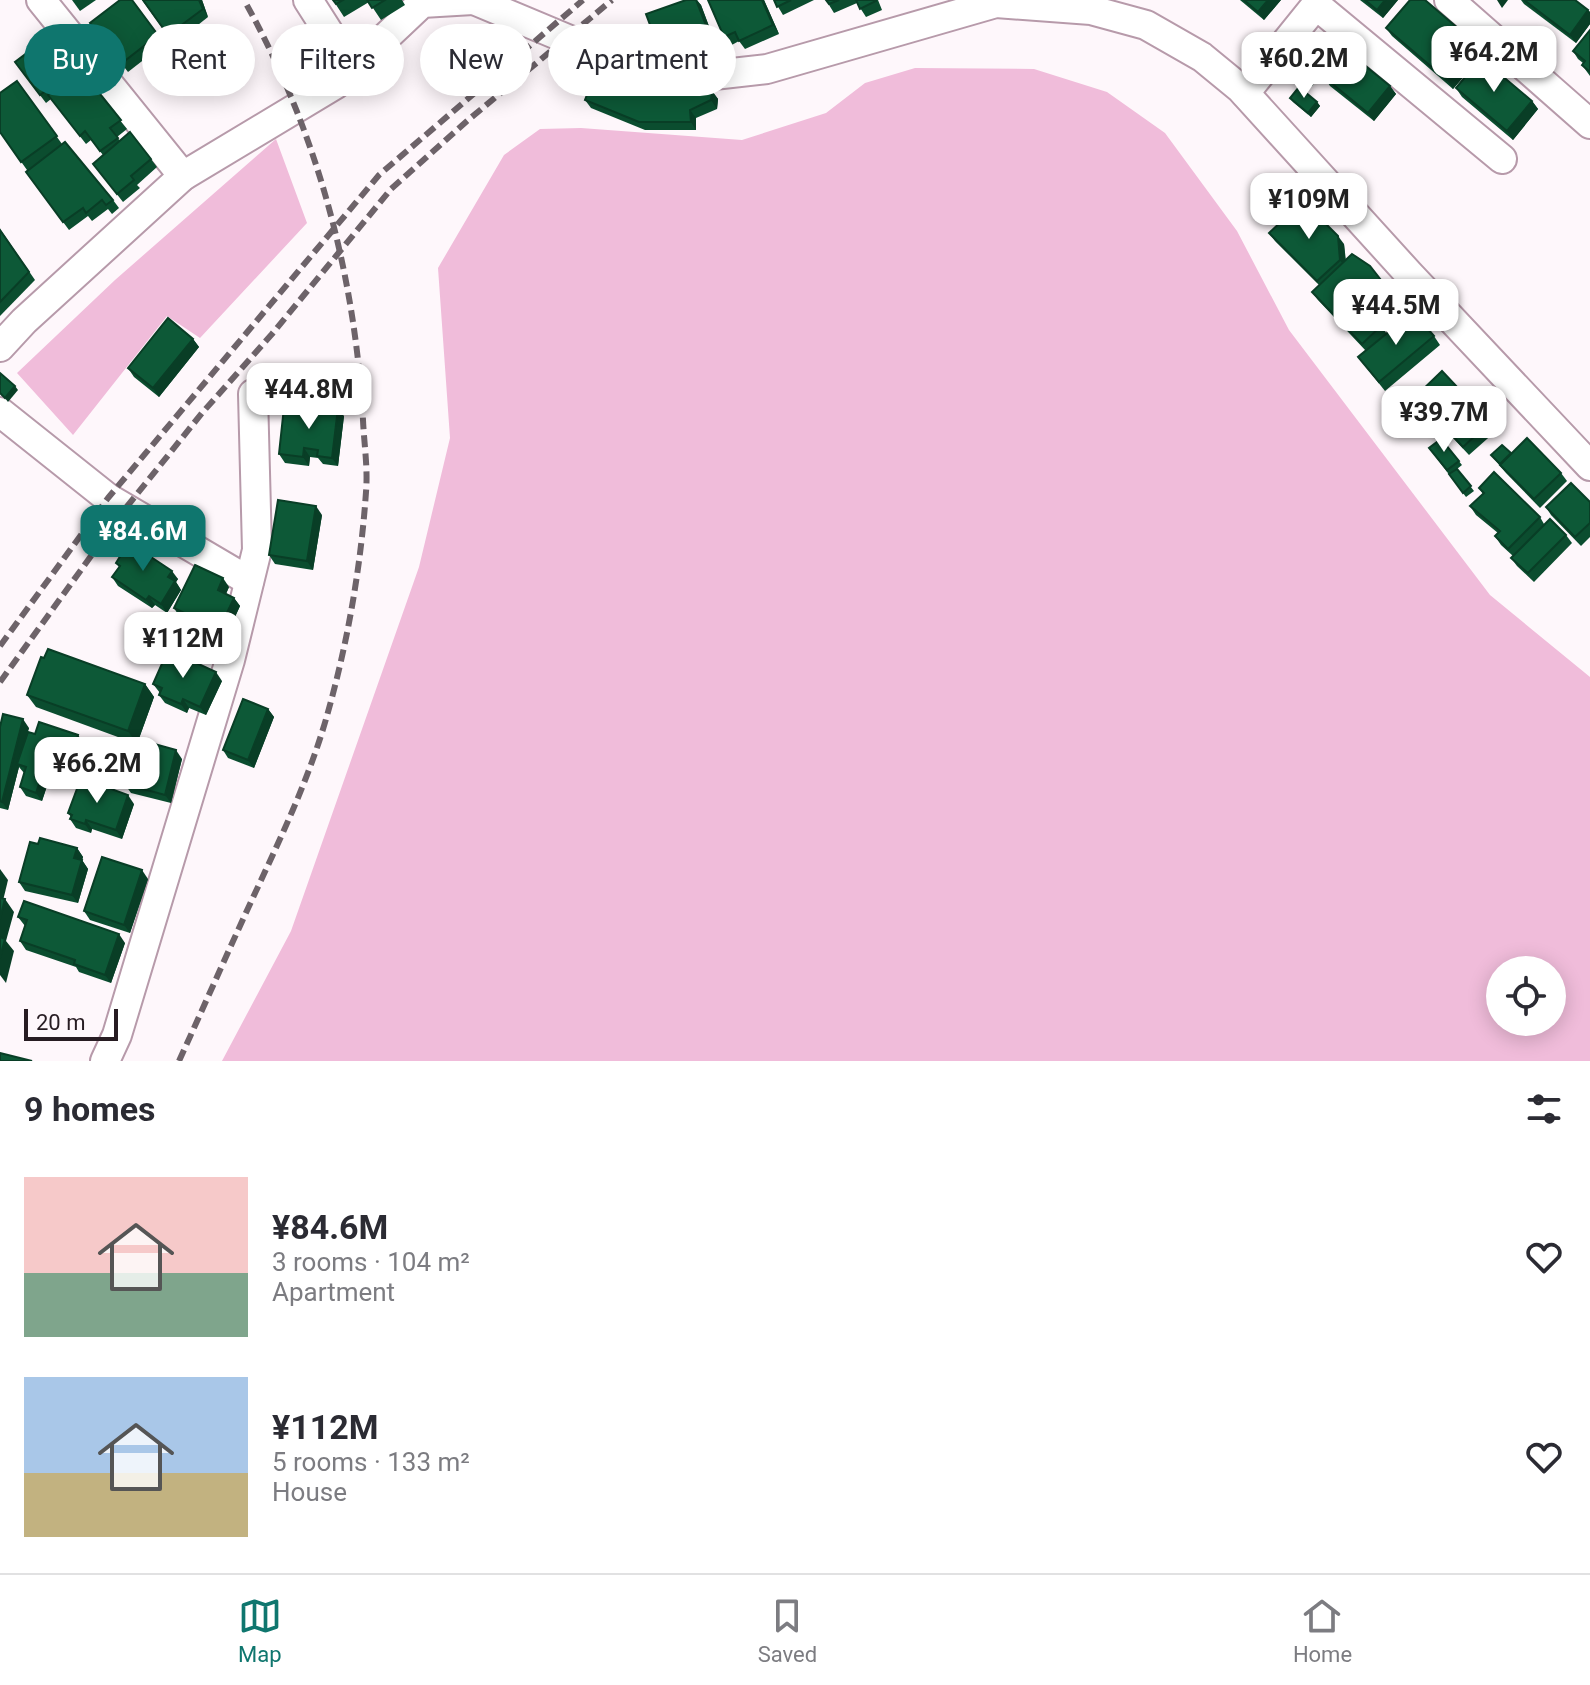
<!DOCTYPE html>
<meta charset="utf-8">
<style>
body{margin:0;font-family:Roboto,sans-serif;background:#f2f2f3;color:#2b2b33;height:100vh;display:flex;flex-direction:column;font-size:30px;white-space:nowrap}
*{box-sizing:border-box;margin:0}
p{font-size:26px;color:#7c7c81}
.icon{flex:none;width:44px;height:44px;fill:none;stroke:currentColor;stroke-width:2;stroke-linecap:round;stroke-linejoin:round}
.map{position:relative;height:1061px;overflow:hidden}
.details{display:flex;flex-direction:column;background:#fff;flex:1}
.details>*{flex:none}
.banner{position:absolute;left:24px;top:24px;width:800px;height:72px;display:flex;gap:16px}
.tools{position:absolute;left:1486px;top:956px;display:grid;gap:16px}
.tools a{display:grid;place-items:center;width:80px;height:80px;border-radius:50%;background:#fff;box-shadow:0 4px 20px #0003;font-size:40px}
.scale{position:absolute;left:24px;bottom:20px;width:94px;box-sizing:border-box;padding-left:8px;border:4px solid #271c22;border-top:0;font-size:22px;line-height:28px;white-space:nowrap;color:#271c22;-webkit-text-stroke:6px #fef7fb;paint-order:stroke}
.price{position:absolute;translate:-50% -68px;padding:0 18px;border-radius:16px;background:#fff;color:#222;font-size:26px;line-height:52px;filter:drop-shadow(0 2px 4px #0008)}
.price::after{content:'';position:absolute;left:50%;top:48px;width:24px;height:18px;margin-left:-12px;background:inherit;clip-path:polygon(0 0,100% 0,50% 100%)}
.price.selected{background:#0f766e;color:#fff}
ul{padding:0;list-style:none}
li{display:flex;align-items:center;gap:24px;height:200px;padding:0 24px}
li span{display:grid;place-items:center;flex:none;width:224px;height:160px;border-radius:0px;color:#555}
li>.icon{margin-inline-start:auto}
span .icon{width:96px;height:96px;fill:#fffc;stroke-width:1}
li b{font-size:34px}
h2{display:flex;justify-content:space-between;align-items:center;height:96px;padding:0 24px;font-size:34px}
.pill{padding:0 28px;border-radius:36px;background:#fff;box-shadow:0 4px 20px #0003;font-size:28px;line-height:72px}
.pill.selected{background:#0f766e;color:#fff}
.tab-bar{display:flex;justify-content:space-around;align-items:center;height:112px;border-top:2px solid #e1e1e2;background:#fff;font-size:22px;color:#7c7c81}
.tab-bar a{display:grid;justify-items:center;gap:4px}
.tab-bar .selected{color:#0f766e}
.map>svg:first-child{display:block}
</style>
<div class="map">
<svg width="1590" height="1061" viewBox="0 0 1590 1061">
<rect width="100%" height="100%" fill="#fef7fb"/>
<!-- green -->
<g fill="#f0bcda" fill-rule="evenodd">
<path d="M915,68L1034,69L1107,92L1165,133L1237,231L1289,330L1490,595L1590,677V1061H222L291,931L419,567L450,438L438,268L504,155L540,129L581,128L742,140L826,113L865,83ZM1552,970V1022H1500V970Z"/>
<path d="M276,139L307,223L200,338L167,316L73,435L17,373L115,280Z"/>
</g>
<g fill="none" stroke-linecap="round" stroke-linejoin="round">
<defs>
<g id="street">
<path d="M41,0L183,176"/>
<path d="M308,0L352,69"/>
<path d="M474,0L615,59L696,77L767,69L996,3L1091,10L1146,25L1202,57L1241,89L1409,274L1590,466"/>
<path d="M1449,0L1590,124"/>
<path d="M1245,93L1316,5L1502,159"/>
<path d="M0,347L24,321L183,176L336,84L422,3L473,0"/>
<path d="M0,412L108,498L249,581"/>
<path d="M105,1061L117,1035L230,660L257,550L253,394"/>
</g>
</defs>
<!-- street casing -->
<use href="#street" stroke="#b79aaa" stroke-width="32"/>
<!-- street -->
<use href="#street" stroke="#fff" stroke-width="28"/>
<!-- rail -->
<g stroke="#6d6369" stroke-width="6" stroke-dasharray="12 6" stroke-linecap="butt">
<path d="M0,646L108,498L379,175L583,0"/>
<path d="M0,682L125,509L202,413L272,334L391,189L467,121L612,0"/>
<path d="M179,1061C205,1004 230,947 256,891C283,833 311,774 328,712C348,641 361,565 366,492C368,468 364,443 363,420C355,273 316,128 244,0"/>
</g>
</g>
<!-- wall -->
<g fill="#0b4d2f">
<path d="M72,0H96L80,11Z"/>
<path d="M132,0L164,44L128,72L96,31Z"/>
<path d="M142,0H202L208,17L174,44Z"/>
<path d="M333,0H402L405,5L381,20L369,2L344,17Z"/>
<path d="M686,0H697L701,5L713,37L664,54L658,46Z"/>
<path d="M708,0H764L779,34L745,49L739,41L730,46L724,37Z"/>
<path d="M774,0H814L783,15Z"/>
<path d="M826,0H878L882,10L866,17L857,3L834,13Z"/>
<path d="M1240,0H1281L1264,20Z"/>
<path d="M1360,0H1398L1383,18Z"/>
<path d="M1409,0H1425L1487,57L1484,60L1532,101L1538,109L1513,140L1462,97L1456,88L1477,61L1453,89L1392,36L1386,28L1409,1Z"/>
<path d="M1521,0H1575L1590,12V24L1576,43L1524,4Z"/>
<path d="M1590,30V76L1582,65L1583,63L1578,59L1573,51Z"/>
<path d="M52,34L83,75L127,129L117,137L120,141L151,159L157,167L137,185L140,188L123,202L93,164L103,155L91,140L86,144L51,99L46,103L15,62Z"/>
<path d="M1330,51L1333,56L1312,86L1293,72L1290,68Z"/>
<path d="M628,75L634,84L632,87L643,91H712L718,99L717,109L696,118V130H645L591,108L585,100L602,76Z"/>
<path d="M1324,77L1390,86L1396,94L1374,121L1330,86Z"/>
<path d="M17,81L62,144L113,200L119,208L112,214L108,209L92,221L88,216L69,230L26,172L27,170L0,132Z"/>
<path d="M1290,98L1317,102L1320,106L1311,117L1293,102Z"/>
<path d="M0,229L35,280L0,316Z"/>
<path d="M1269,233L1344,244L1346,261L1370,266L1397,302L1377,321L1387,334L1434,336L1440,345L1385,391L1358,357L1366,351L1318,300L1312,292L1319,285L1275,241Z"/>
<path d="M193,339L199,347L159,397L134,377L128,368Z"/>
<path d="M1416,396L1490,422L1496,431L1469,455L1422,405Z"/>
<path d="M344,416L338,466L323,464L318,458L310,457L309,466L285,463L279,454Z"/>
<path d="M1441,439L1462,465L1457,469L1474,491L1466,497L1429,448Z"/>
<path d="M1511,454L1561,473L1567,481L1540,508L1506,473L1491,455Z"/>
<path d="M1479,488L1540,517L1544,524L1566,535L1572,543L1534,582L1517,566L1511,558L1513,556L1501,545L1495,536L1498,533L1476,515L1470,506L1483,494Z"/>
<path d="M1590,502V537L1581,546L1551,515L1546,507Z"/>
<path d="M322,515L313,570L275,564L269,555Z"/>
<path d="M152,554L150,557L178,579L176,582L181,590L167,613L155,605L152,608L118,586L112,577L119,567L116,563Z"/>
<path d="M229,587L226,594L234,598L240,606L223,643L203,633L197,625L179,616L174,608Z"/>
<path d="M222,681L206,715L189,708L187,713L165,703L159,695L160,693L153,684Z"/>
<path d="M145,684L154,697L137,744L36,707L27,695Z"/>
<path d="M268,709L274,717L254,768L228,758L223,750Z"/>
<path d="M0,727L29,728L27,733L35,734L78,735L84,744L81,754L85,759L75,788L43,778L42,780L47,786L42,801L26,796L20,787L24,773L19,767L8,810L0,808Z"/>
<path d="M117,749L136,754L182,759L171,803L131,793L126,786L113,783L109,777L92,773L89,768Z"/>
<path d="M134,804L122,839L92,829L91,833L76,828L70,819L71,817L68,813Z"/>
<path d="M38,844L77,848L83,857L82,860L88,869L78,903L25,891L19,882Z"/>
<path d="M148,879L130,933L90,920L84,911Z"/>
<path d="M18,917L125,943L111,983L79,972L76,967L26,950L20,941L25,926Z"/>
</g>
<!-- shaded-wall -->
<g fill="#093e26">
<path d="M199,0H202L208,17L203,9Z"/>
<path d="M696,0L701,5L713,37L707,28Z"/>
<path d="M762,0H764L779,34L773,25Z"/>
<path d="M1268,0H1281L1264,20L1258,12Z"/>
<path d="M1385,0H1398L1383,18L1377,10Z"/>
<path d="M1497,0H1508L1502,8Z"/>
<path d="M1588,10L1590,12V24L1576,43L1570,35Z"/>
<path d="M1481,48L1487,57L1481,64L1475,56Z"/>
<path d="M1330,51L1333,56L1312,86L1309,82Z"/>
<path d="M1471,53L1477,61L1453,89L1447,80Z"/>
<path d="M628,75L634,84L630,92L624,84Z"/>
<path d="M1390,86L1396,94L1374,121L1368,113Z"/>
<path d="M712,91L718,99L717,109L711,100Z"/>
<path d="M1532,101L1538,109L1513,140L1507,131Z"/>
<path d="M1317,102L1320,106L1311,117L1308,113Z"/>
<path d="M690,110L696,118V130L691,122Z"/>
<path d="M1338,236L1344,244L1346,268L1340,260Z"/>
<path d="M193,339L199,347L159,397L153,388Z"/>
<path d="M15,386L18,390L8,402L5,398Z"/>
<path d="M338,408L344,416L338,466L332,458Z"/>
<path d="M304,448L310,457L309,466L303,457Z"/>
<path d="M316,506L322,515L313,570L307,561Z"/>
<path d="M146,546L152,554L148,560L142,551Z"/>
<path d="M172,571L178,579L176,582L181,590L167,613L161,604L168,577Z"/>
<path d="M223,578L229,587L224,598L218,590Z"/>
<path d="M149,596L155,605L152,608L146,600Z"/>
<path d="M234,598L240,606L223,643L217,634Z"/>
<path d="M216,672L222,681L206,715L200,707Z"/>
<path d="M145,684L154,697L137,744L128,731Z"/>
<path d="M183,699L189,708L187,713L181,704Z"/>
<path d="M268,709L274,717L254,768L248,760Z"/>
<path d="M23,719L29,728L19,765L17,764L19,767L8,810L2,802Z"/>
<path d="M78,735L84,744L81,754L85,759L75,788L69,780L73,749Z"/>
<path d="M176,750L182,759L171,803L165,795Z"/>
<path d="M37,770L47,786L42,801L36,793L35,776Z"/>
<path d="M128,795L134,804L122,839L116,830Z"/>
<path d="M86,820L92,829L91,833L85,824Z"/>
<path d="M77,848L83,857L80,867L74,858Z"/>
<path d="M82,860L88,869L78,903L72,895Z"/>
<path d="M0,869L8,880L1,909L0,907Z"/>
<path d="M142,870L148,879L130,933L124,925Z"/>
<path d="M5,899L14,912L6,941L14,951L6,983L0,975V919Z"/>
<path d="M119,934L125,943L111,983L105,975Z"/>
</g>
<!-- building -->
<g fill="#0d5937" stroke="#093e26" stroke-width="2">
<path d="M120,0H132L158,35L122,63L90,23Z"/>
<path d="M143,0H199L203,9L168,35Z"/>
<path d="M333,0H343L336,4Z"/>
<path d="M367,0H385L372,8Z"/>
<path d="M686,0H696L707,28L658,46L646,14Z"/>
<path d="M708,0H762L773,25L739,41L735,32L724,37Z"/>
<path d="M774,0H791L777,7Z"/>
<path d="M826,0H839L829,4Z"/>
<path d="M856,0H876V1L860,9Z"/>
<path d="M1244,0H1268L1258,12Z"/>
<path d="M1365,0H1385L1377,10Z"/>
<path d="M1410,0H1425L1481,48L1475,56L1471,53L1447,80L1386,28Z"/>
<path d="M1524,0H1575L1588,10L1570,35Z"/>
<path d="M1590,30V72L1582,65L1585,61L1573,51Z"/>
<path d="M52,34L77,67L40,95L15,62Z"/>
<path d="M1311,38L1330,51L1309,82L1290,68Z"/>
<path d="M1346,50L1390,86L1368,113L1324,77Z"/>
<path d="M1481,58L1532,101L1507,131L1456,88Z"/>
<path d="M606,68L628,75L624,84L643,91L646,85L712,91L711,100L690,110L691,122H639L585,100L595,74L602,76Z"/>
<path d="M84,74L121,120L110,128L118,138L100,151L85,131L80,136L48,95L70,78L73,82Z"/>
<path d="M17,81L57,136L21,162L0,132V93Z"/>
<path d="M1299,87L1317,102L1308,113L1290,98Z"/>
<path d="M130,132L151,159L131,176L134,180L117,194L93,164Z"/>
<path d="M65,142L113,200L106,205L102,200L86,213L83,208L63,222L26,172Z"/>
<path d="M1303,201L1338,236L1340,260L1317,281L1269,233Z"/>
<path d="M0,230L29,272L0,302Z"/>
<path d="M1352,254L1370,266L1391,293L1370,314L1381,326L1362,344L1312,292Z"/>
<path d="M1413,312L1434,336L1379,382L1358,357Z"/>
<path d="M168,318L193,339L153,388L128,368Z"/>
<path d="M1442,371L1490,422L1463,447L1416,396Z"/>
<path d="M0,373L15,386L5,398L0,393Z"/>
<path d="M315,406L338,408L332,458L317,456L318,450L304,448L303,457L279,454L284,407L315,411Z"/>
<path d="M1527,438L1561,473L1534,499L1500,465Z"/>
<path d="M1441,439L1459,461L1447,470L1429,448Z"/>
<path d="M1502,445L1511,453L1500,464L1491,455Z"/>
<path d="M1457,469L1471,486L1463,493L1449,474Z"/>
<path d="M1494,472L1540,517L1508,549L1495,536L1500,531L1470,506L1484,493L1479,488Z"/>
<path d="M1571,483L1590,502V523L1575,537L1546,507Z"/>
<path d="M278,500L316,506L307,561L269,555Z"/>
<path d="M1550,519L1566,535L1528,573L1511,558Z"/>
<path d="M132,537L146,546L142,551L172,571L168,577L175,581L161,604L149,596L146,600L112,577L120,566L116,563Z"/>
<path d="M195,565L223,578L218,590L234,598L217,634L197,625L199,620L174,608Z"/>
<path d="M48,649L145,684L128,731L27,695L41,657L44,658Z"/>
<path d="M168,650L216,672L200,707L183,699L181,704L159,695L162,688L153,684Z"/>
<path d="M243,699L268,709L248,760L223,750Z"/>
<path d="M3,714L23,719L2,802L0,801V727Z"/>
<path d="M39,722L78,735L73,749L79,751L69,780L37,770L35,776L41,778L36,793L20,787L26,767L17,764L28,732L35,734Z"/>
<path d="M140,740L176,750L165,795L125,784L126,779L107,774L114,748L136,754Z"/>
<path d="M96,743L116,748H114L108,773L89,768Z"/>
<path d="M81,778L128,795L116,830L86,820L85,824L70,819L72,815L68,813Z"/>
<path d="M40,838L77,848L74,858L82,860L72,895L19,882L30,842L38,844Z"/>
<path d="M102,857L142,870L124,925L84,911Z"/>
<path d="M0,898L5,899L0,919Z"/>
<path d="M24,901L119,934L105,975L74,964L75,960L20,941L27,920L18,917Z"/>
<path d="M0,937L5,939L0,958Z"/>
<path d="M0,1053L32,1061H0Z"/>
</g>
</svg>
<div class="tools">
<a><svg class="icon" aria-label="locate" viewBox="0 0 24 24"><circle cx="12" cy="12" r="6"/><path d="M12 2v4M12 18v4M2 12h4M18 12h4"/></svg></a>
</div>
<div class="scale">20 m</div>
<b class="price" style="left:1494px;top:94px">¥64.2M</b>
<b class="price" style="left:1304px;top:100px">¥60.2M</b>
<b class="price" style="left:1309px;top:241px">¥109M</b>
<b class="price" style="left:1396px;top:347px">¥44.5M</b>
<b class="price" style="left:309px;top:431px">¥44.8M</b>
<b class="price" style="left:1444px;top:454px">¥39.7M</b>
<b class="price selected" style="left:143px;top:573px">¥84.6M</b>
<b class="price" style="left:183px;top:680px">¥112M</b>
<b class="price" style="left:97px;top:805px">¥66.2M</b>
<div class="banner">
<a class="pill selected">Buy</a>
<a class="pill">Rent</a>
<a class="pill">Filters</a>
<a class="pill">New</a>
<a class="pill">Apartment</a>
</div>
</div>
<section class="details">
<h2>9 homes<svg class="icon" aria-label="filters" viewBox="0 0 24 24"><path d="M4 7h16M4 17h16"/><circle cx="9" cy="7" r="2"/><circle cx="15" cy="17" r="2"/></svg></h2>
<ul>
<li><span style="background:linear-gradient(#f6c9c9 60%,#7fa58c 0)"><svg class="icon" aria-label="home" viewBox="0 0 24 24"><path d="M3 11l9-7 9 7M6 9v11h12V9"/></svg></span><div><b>¥84.6M</b><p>3 rooms · 104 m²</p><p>Apartment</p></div><svg class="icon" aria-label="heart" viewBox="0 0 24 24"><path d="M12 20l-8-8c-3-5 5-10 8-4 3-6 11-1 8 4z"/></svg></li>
<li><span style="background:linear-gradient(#a9c7e8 60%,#c2b280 0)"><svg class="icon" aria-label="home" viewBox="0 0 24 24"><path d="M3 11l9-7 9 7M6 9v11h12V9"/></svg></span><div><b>¥112M</b><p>5 rooms · 133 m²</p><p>House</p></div><svg class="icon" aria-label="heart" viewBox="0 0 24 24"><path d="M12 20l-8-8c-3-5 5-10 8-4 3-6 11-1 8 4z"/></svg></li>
</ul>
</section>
<nav class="tab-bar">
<a class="selected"><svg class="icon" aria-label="map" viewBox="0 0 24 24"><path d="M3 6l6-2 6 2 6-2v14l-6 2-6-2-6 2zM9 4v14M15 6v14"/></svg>Map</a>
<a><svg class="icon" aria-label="saved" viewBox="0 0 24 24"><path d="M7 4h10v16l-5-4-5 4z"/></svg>Saved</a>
<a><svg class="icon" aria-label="home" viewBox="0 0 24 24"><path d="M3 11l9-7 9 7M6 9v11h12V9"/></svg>Home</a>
</nav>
